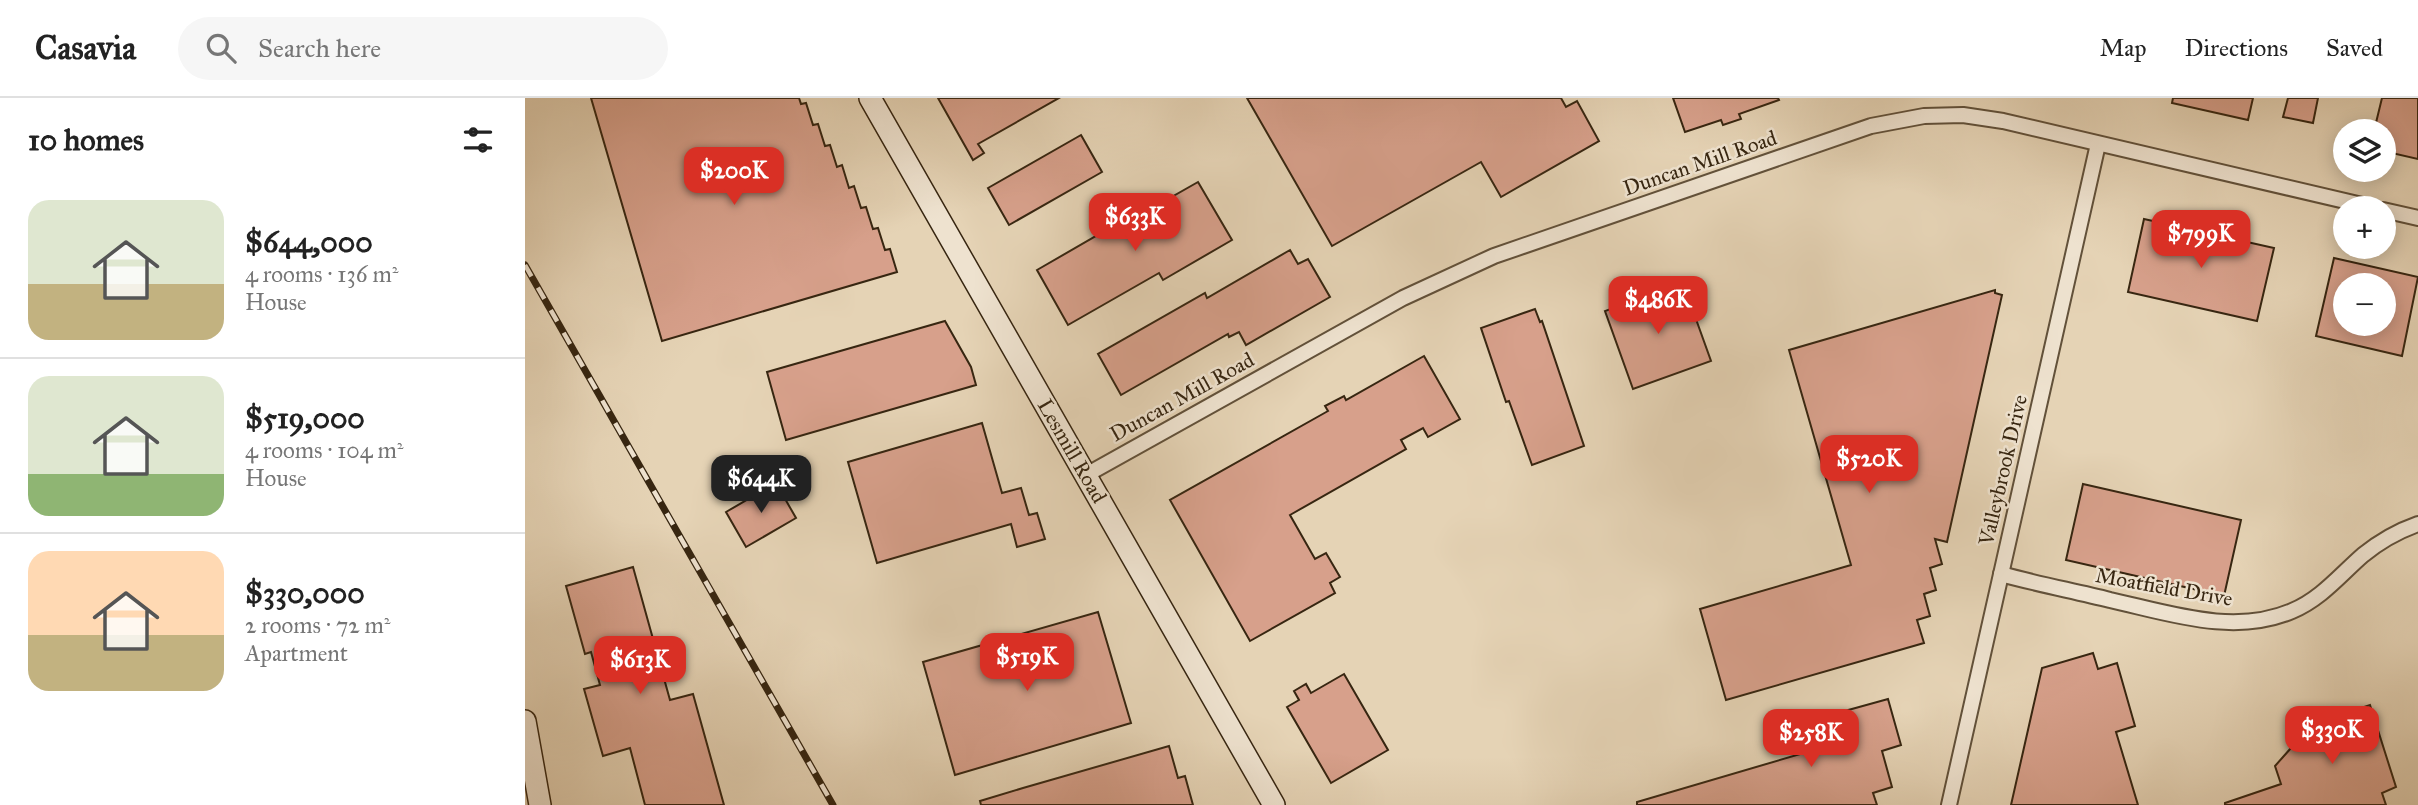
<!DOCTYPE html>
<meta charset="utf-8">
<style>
body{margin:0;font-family:"IM FELL Great Primer",serif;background:#f6f6f6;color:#222;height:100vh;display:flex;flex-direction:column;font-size:26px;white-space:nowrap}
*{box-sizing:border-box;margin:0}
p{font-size:23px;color:#767676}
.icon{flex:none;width:38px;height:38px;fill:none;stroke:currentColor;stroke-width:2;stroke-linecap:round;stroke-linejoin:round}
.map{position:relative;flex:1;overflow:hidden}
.panel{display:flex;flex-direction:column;background:#fff;width:525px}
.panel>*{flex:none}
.fabs{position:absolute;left:1808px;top:21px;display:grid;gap:14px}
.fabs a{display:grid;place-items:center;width:63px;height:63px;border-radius:50%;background:#fff;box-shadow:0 4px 18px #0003;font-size:35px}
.price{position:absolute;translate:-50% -60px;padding:0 16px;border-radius:14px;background:#d93025;color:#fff;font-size:23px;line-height:46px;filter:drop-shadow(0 2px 4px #0008)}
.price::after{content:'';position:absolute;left:50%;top:42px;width:21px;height:16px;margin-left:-10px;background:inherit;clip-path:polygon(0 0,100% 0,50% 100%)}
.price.selected{background:#222;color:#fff}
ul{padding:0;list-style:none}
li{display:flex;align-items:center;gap:21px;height:175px;padding:0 28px}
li+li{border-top:2px solid #e0e0e0}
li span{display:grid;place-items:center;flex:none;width:196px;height:140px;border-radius:21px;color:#555}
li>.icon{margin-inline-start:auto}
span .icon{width:84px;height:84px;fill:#fffc;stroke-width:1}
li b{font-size:30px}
h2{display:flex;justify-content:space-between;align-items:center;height:84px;padding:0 28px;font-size:30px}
header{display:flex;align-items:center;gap:42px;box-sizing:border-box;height:98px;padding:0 35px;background:#fff;border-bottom:2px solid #e0e0e0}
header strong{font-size:33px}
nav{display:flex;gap:38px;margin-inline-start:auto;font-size:24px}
.search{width:490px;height:63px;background:#f6f6f6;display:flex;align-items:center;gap:18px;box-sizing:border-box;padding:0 24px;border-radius:38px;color:#767676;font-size:26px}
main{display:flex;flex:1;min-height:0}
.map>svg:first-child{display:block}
</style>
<header>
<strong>Casavia</strong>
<div class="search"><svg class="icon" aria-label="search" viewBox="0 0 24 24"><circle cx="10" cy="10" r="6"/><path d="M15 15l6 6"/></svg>Search here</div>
<nav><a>Map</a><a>Directions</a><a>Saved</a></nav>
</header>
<main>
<section class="panel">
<h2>10 homes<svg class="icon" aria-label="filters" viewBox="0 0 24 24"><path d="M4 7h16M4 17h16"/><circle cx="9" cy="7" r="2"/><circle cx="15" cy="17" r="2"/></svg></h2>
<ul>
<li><span style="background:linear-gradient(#dfe7d0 60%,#c2b280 0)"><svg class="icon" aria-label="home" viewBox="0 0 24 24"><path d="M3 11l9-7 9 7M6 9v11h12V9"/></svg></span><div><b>$644,000</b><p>4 rooms · 136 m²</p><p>House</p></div></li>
<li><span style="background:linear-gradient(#dfe7d0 70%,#8fb573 0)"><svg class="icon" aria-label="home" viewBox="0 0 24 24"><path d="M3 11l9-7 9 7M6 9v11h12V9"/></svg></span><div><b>$519,000</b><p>4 rooms · 104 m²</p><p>House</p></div></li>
<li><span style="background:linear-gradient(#ffd9b3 60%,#c2b280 0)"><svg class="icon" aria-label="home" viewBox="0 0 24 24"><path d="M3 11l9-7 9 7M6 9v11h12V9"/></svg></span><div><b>$330,000</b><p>2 rooms · 72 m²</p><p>Apartment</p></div></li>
</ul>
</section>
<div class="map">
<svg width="1893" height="707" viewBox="0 0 1893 707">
<rect width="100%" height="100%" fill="#e5d3b5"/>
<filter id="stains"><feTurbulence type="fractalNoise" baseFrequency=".00286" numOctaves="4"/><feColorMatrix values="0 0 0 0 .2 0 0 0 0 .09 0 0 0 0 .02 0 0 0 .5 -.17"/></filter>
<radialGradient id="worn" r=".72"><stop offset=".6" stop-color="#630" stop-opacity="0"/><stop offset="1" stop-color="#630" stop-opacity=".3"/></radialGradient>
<!-- building -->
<g fill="#d7a08b" stroke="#372611" stroke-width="2" fill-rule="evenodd">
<path d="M66,0H274L276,6L281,5L288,27L293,26L300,48L305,47L312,69L317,67L324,90L329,88L336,110L341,109L348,131L353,130L360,152L365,151L372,174L137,243Z"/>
<path d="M413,0H534L453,46L459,55L448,62Z"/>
<path d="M722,0H1036L1041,9L1052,3L1074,43L976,99L956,64L807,148Z"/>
<path d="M1148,0H1253L1254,2L1214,16L1216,21L1198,27L1196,22L1160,34Z"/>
<path d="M1648,0H1728L1723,22L1647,5Z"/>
<path d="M1763,0H1793L1788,25L1758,19Z"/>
<path d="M1857,0H1893V61L1858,53V33H1849Z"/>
<path d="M556,37L577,74L484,127L463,90Z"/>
<path d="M673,84L707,142L638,182L634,175L543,227L512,172L616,112L620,114Z"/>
<path d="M1619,121L1749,150L1732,223L1603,194Z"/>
<path d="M765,152L773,166L783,161L805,199L721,247L714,234L704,239L703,236L596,297L573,256L680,195L682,200Z"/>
<path d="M1809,160L1893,179L1877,258L1791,238ZM1820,187H1858V226H1820Z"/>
<path d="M1158,185L1186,263L1108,291L1080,213Z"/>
<path d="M1470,192V195L1477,197L1422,444L1410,441L1417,466L1405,470L1411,492L1399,496L1405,518L1392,522L1399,545L1201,602L1175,511L1326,467L1264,252Z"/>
<path d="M1010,211L1015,224L1017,223L1059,348L1007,367L984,303L981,304L956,230Z"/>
<path d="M420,223L446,269L451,287L261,342L242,274Z"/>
<path d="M899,258L935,321L903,339L898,330L876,342L881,351L765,417L790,461L801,455L815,479L805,485L810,495L725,543L645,402L803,313L800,308L819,298L821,302Z"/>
<path d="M457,325L477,395L496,390L504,417L512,415L520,441L492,449L486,426L352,465L323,364Z"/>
<path d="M251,385L271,420L221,449L201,414Z"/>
<path d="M1558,386L1716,422L1699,498L1541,462Z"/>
<path d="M108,469L145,602L168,596L199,707H120L105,650L78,658L59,591L75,587L66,554L60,556L41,488Z"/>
<path d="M573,514L606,625L430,677L398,564Z"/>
<path d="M1568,555L1573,571L1592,565L1610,628L1591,634L1613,707H1486L1517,570Z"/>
<path d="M819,576L863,652L806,685L762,609L774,602L769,593L781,586L786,595Z"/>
<path d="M1363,601L1376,647L1357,653L1367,689L1348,695L1352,707H1112V704L1306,647L1298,619Z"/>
<path d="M1845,607L1871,689L1857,695L1861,707H1700V705L1756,686L1750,668L1774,641L1788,636L1785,627Z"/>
<path d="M644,648L653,680L660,678L668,707H456L455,703L498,690Z"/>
</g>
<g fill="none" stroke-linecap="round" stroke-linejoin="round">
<defs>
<g id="street">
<path d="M1858,112L1893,120"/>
<path d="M561,377L878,200L969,158L1346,28L1399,18L1438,17L1478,23L1850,110"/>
<path d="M1476,476C1512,486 1549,493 1585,502C1644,515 1709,538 1767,513C1796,501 1815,477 1838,457C1854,444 1873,433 1893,426"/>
<path d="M1424,707L1573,46"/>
</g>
<g id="secondary">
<path d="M345,0L749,707"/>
<path d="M0,623L15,707"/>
</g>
</defs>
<!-- street casing -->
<use href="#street" stroke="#62513a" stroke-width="18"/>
<!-- secondary casing -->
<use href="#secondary" stroke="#372611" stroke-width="24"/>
<!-- street -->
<use href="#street" stroke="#eee2cf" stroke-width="14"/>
<!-- secondary -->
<use href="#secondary" stroke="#eee2cf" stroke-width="21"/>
<defs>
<path id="rail" d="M0,167L308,707"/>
</defs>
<!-- rail casing -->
<use href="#rail" stroke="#372611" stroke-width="7"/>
<!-- rail -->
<use href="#rail" stroke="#eee2cf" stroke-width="4.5" stroke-dasharray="13" stroke-linecap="butt"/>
</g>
<g text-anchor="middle" stroke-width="5" stroke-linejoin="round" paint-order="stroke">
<!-- street labels -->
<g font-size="21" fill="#372611" stroke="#eee2cf">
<text transform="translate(1175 65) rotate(-19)" y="7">Duncan Mill Road</text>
<text transform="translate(657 299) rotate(-29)" y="7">Duncan Mill Road</text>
<text transform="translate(547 353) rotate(60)" y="7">Lesmill Road</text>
<text transform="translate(1478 372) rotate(-77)" y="7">Valleybrook Drive</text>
<text transform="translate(1639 489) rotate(10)" y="7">Moatfield Drive</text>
</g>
</g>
<rect width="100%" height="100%" filter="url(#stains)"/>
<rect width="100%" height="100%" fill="url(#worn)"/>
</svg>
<div class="fabs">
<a><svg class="icon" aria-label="layers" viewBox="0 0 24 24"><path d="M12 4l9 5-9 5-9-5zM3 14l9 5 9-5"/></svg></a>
<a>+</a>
<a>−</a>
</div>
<b class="price" style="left:209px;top:109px">$200K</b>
<b class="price" style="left:610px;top:155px">$633K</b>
<b class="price" style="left:1676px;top:172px">$799K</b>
<b class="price" style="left:1133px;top:238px">$486K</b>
<b class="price" style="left:1344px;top:397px">$520K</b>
<b class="price selected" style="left:236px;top:417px">$644K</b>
<b class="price" style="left:502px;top:595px">$519K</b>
<b class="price" style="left:115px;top:598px">$613K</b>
<b class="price" style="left:1807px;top:668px">$330K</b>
<b class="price" style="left:1286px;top:671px">$258K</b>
</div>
</main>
